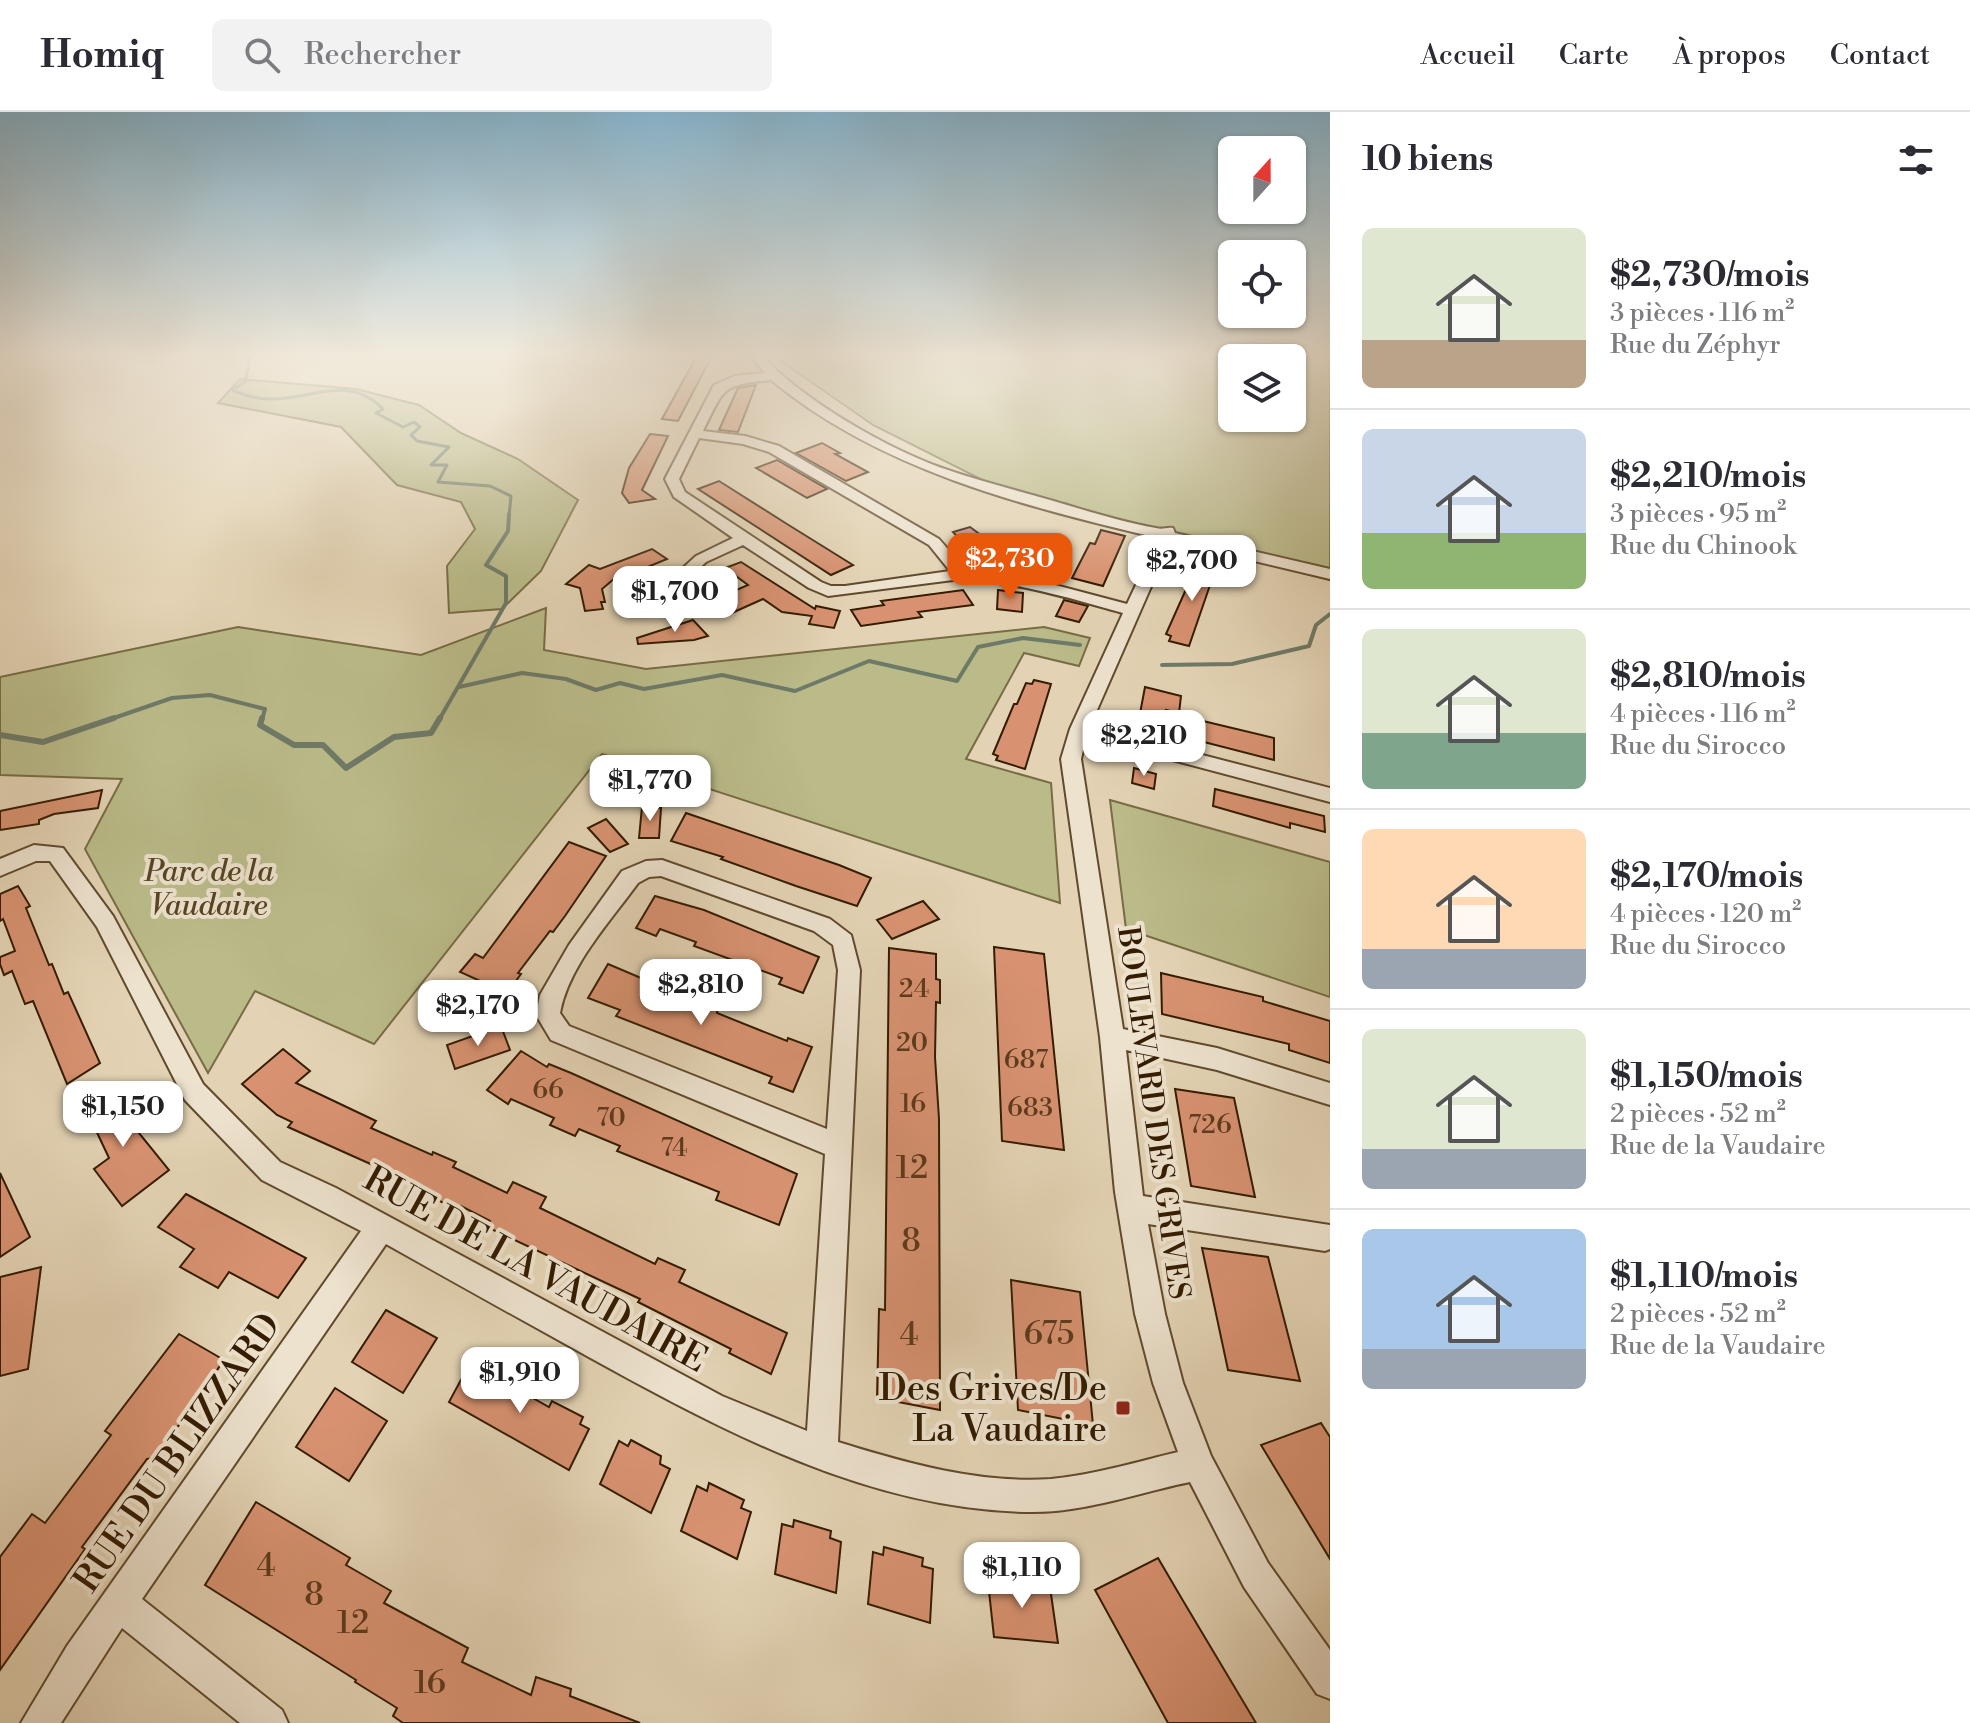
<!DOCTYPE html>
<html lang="fr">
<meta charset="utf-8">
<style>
body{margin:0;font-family:"Libre Bodoni",serif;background:#f2f2f3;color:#2b2b33;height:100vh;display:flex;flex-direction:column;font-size:30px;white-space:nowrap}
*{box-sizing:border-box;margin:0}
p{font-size:26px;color:#7c7c81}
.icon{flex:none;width:44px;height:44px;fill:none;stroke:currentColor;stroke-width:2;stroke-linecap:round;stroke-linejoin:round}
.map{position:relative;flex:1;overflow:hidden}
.drawer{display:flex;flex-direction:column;background:#fff;width:640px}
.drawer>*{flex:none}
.needle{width:52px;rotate:21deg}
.controls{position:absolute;left:1218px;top:24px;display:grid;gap:16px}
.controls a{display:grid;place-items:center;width:88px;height:88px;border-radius:12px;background:#fff;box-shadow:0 2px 6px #0004;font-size:40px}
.price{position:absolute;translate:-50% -68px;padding:0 18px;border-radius:16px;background:#fff;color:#222;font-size:26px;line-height:52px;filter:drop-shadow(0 2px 4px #0008)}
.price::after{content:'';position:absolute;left:50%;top:48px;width:24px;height:18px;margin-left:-12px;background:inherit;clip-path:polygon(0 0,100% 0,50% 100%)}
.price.current{background:#ea580c;color:#fff}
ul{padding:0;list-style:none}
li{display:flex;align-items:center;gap:24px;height:200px;padding:0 32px}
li+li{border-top:2px solid #e1e1e2}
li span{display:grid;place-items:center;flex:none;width:224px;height:160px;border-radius:12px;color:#555}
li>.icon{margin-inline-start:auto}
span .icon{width:96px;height:96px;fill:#fffc;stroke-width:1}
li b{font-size:34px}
h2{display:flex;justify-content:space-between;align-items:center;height:96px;padding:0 32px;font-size:34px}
header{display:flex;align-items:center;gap:48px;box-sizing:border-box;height:112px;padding:0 40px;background:#fff;border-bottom:2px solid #e1e1e2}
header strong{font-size:38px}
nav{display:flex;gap:44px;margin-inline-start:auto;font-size:28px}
.search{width:560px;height:72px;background:#f2f2f3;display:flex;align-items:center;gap:20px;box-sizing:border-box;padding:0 28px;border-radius:12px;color:#7c7c81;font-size:30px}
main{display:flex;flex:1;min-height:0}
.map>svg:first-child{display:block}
</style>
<header>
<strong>Homiq</strong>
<div class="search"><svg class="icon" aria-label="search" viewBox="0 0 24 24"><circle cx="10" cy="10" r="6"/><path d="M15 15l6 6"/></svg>Rechercher</div>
<nav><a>Accueil</a><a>Carte</a><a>À propos</a><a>Contact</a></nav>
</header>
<main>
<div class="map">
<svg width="1330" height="1611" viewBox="0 0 1330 1611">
<rect width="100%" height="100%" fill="#e3d3b4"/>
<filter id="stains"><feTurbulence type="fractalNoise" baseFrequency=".0025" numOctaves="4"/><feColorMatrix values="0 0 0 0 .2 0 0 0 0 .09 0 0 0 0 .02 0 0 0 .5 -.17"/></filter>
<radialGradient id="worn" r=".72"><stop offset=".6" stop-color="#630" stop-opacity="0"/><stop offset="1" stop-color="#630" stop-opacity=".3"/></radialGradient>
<!-- green -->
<g fill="#babb89" stroke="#776c44" stroke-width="2" fill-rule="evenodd">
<path d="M771,242H1330V468L1020,387L873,313ZM1232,246H1292V306H1232Z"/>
<path d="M240,267L356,277L419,293L461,321L518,347L578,388L541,459L502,497L449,501L447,454L475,417L461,390L397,373L341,315L218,291Z"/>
<path d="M546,496L544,538L646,557L1044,515L1090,526L1079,554L1024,541L966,647L1051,671L1060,791L602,642L374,932L255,879L208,961L85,737L122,667L0,663V565L238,515L421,543Z"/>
<path d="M1110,688L1330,750V885L1126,817Z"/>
</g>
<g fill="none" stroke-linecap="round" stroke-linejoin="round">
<!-- stream-far2 -->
<path stroke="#6e7a68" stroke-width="3" d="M240,242L250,247L245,270L232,278C244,283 256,287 269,287C311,288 348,261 383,297L376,301L403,315L414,310L420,315L411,323L417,329L449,335L431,353H447L438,370L490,374L511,384L509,404"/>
<!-- stream-far1 -->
<g stroke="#6e7a68" stroke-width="4">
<path d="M1162,553L1232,552L1309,534L1316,513L1330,502"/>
<path d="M459,575L522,561L566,567L596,578L620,571L644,577L722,563L795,579L869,549L957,569L978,535L1023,526L1080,533"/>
<path d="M108,608L172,586L210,583L265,597L262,608"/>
<path d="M439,608L506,491V464L486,453L508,419L509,402"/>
</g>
<!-- stream -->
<g stroke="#6e7a68" stroke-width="6">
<path d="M262,606L260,613L294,633H323L346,656L394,625L431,621L440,606"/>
<path d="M0,623L43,630L114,606"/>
</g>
</g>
<!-- building -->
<g fill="#d89271" stroke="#341c00" stroke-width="2">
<path d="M698,242H713L678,309L662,307Z"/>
<path d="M756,273L738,320L719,318L738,276Z"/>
<path d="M650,322L668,324L642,378L655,387L629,391L622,381L629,356Z"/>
<path d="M822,331L840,341L835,342L868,360L846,369L796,341Z"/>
<path d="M777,348L827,377L807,386L756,356Z"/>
<path d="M719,369L787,412L853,453L831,463L698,377Z"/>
<path d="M970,415L985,426L964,432L953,420Z"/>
<path d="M1101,418L1125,424L1103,474L1072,466L1090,431L1095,432Z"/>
<path d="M652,437L667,447L626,464L621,461L602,477L605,490H601L603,497L585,499L580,476L566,472L589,453L600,457Z"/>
<path d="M1200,446L1218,450L1189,534L1169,529L1171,524L1166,522Z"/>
<path d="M741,450L815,497L816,494L840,499L834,516L809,512L812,504L782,500L763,487L725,504L706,491L748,473L725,456Z"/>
<path d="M963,478L973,493L918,500L922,505L861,514L851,498L884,493L881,489Z"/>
<path d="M998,478L1023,481L1022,500L997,497Z"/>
<path d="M1064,488L1088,494L1079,510L1056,504Z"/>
<path d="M693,508L708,524L694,528L638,532L637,526Z"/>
<path d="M1034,568L1051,572L1025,657L996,648L998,644L993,642L1014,592H1017L1026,571L1032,572Z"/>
<path d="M1145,575L1181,584L1179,601L1166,598L1163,619L1138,612Z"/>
<path d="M1203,609L1274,626V648L1200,629Z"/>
<path d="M1134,656L1156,662L1154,677L1132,671Z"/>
<path d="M1215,677L1324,704L1325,720L1290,711V716L1213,694Z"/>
<path d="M102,678L98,696L54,702L39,708V712L0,718V699Z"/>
<path d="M642,695L661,696L659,726H639Z"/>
<path d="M686,701L839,753L871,766L857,794L796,774L721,747L723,745L671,729Z"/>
<path d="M606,707L628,732L610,740L588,716Z"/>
<path d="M569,730L606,744L565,804L553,820L550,819L518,861L521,862L507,881L460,860L475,842L483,846Z"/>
<path d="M18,774L30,794L26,796L49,853L52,852L64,882L68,880L100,951L67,972L33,889L25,892L12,859L4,863L0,852V845L15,839L3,807L0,809V782Z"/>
<path d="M655,784L704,798L819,845L803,881L779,872L782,866L694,834L696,830L660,817L656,824L636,816Z"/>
<path d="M923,789L939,807L892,827L877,808Z"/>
<path d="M994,835L1044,842L1064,1038L1002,1029Z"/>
<path d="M889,836L936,842V867L940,868V891L936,890L935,945L939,1007L940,1298L877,1286L879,1197L885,1198Z"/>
<path d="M608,852L660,874L658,878L718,897L717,901L787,929L788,926L812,935L793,980L769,971L772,965L616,904L620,898L588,886Z"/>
<path d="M1161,861L1263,885V889L1330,909V951L1289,938V932L1162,902Z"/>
<path d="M447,883L505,885L501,909L442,907Z"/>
<path d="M501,914L510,938L455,957L447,933Z"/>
<path d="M283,937L310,959L296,971L376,1009L371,1016L432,1043L433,1040L456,1050L453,1055L507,1081L513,1070L546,1085L540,1096L655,1152L658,1146L685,1158L679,1170L787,1221L771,1262L729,1241L731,1237L638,1190L640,1187L487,1115L490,1109L461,1094L458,1098L411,1075L413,1071L288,1015L292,1010L277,1003L242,972Z"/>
<path d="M521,939L547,955L549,952L571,961L797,1062L779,1113L716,1088L719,1080L617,1039L620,1034L579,1017L575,1024L550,1013L554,1006L511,987L508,992L487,978Z"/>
<path d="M118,975L133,1008L130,1010L169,1058L122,1094L94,1057L109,1046L84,993Z"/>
<path d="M1175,977L1234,986L1255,1085L1191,1074Z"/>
<path d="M0,1061L30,1125L0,1145Z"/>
<path d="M186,1082L306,1146L278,1186L229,1160L218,1176L180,1155L194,1137L158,1115Z"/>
<path d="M1202,1136L1268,1145L1300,1269L1228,1258Z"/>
<path d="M41,1155L28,1257L0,1264V1165Z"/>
<path d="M1011,1168L1080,1180L1093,1313L1018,1298Z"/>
<path d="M386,1198L437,1226L403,1281L352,1250Z"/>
<path d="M179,1222L224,1248L156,1346L147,1347L82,1435L85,1437L0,1558V1445L32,1402L45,1411L111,1323L105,1319Z"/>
<path d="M482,1250L511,1266L508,1272L540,1290L549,1295L552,1289L583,1305L580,1312L589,1317L569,1358L449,1290L470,1251L479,1256Z"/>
<path d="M335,1276L387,1309L349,1369L296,1335Z"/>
<path d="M1321,1311L1330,1325V1447L1261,1333Z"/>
<path d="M631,1328L661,1344L660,1352L670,1357L651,1401L600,1372L619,1329L628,1334Z"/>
<path d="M709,1371L744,1388L741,1396L751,1400L737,1447L681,1419L697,1374L707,1379Z"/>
<path d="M256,1390L350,1446L346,1453L391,1479L384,1491L468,1536L462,1550L531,1583L536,1565L571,1577L570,1584L640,1611H403L393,1604L397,1596L355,1570L356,1568L205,1473Z"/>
<path d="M794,1408L831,1419L830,1426L841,1430L836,1481L775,1462L782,1412L793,1415Z"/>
<path d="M884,1435L923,1446L922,1454L933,1457L930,1511L868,1492L873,1440L883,1443Z"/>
<path d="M1158,1446L1182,1487L1256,1611H1168L1095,1478Z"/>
<path d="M998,1463L1038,1466L1039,1474L1050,1475L1058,1531L994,1525L988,1470L999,1471Z"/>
</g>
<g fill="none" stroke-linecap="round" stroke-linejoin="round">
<defs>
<path id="minor" d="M749,242H761C800,287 888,337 945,357C979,369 1016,378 1050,388C1085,398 1121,410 1156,416C1163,418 1166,415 1173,416L1175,421L1330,457V467L1171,429L1090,614L1330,676V690L1086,625L1081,647L1123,917L1217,936L1330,971V993L1217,958L1126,938L1143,1084L1330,1113V1137L1325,1139L1148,1112L1165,1202L1183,1271L1211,1344L1268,1451L1330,1538V1587L1317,1582L1244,1475L1190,1370C1137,1381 1084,1401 1029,1400C870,1398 723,1319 587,1244C520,1207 453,1170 386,1132L142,1487L282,1598L288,1611H240L122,1516L61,1611H21L67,1534L361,1119L262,1068L185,988L97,815L50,749H36L0,764V747L34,733L63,736L113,804L203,972L280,1050L336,1076L722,1284L807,1319L825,1042L551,928L536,903L540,883L569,833L622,759L646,749L662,748L830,807L851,823L860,858L838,1330C906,1351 979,1372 1051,1367C1094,1363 1136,1350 1178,1340L1153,1271L1135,1202L1115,1080L1100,925L1061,647L1070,617L1123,501C1069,486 1017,470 961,467L828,484L809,476L743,433L706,450L661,493H649V487L696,444L733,426L674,385L665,367L714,273L735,264L765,261ZM771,268C880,358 1023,394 1158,426L1127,492L1025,465L966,458L939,427L779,334L745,324L703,319C725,275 721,273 771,268ZM699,326L743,332L769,340L929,433L950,459L845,474H831L821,470L685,380L679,367ZM661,764L814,819L833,833L838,858L827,1017L569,914L560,901C569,853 610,810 638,771L649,765Z"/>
</defs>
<!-- minor casing -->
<use href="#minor" stroke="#604a2d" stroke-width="4"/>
<!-- minor -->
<use href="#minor" fill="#ede2ce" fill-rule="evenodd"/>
</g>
<!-- sky -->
<linearGradient id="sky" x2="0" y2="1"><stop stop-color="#87b6d0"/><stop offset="0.52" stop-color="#f2ebdd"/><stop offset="1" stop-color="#f2ebdd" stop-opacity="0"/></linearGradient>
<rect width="1330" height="467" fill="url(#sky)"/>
<!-- markers -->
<rect fill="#8f2418" stroke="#ede2ce" stroke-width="3" x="1115" y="1288" width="16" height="16" rx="4"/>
<g text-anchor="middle" stroke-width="8" stroke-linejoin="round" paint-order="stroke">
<!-- number labels -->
<g font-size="26" fill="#5d3a1c">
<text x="914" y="885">24</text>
<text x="912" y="939">20</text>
<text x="1026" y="956">687</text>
<text x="548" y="986">66</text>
<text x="913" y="1000">16</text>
<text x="1030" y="1004">683</text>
<text x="611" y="1014">70</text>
<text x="1210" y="1021">726</text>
<text x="674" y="1044">74</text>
</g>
<!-- park labels -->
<g font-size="30" font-style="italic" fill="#564422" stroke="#ede2ce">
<text x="209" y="769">Parc de la<tspan x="209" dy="34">Vaudaire</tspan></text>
</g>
<!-- street labels -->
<g font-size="30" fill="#341c00" stroke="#ede2ce">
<text transform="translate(1154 1001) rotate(82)" y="10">BOULEVARD DES GRIVES</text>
</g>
<!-- near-number labels -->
<g font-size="32" fill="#5d3a1c">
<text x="912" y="1066">12</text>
<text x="911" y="1139">8</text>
<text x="1049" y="1232">675</text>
<text x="909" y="1233">4</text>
<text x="266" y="1464">4</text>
<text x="314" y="1493">8</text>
<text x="353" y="1521">12</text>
<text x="430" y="1581">16</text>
</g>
<!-- near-street labels -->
<g font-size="36" fill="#341c00" stroke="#ede2ce">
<text transform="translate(536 1156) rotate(29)" y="13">RUE DE LA VAUDAIRE</text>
<text transform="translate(176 1340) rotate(-55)" y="13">RUE DU BLIZZARD</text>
</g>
<!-- near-poi labels -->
<g font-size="36" fill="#341c00" stroke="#ede2ce" text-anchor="end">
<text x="1107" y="1288">Des Grives/De<tspan x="1107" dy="41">La Vaudaire</tspan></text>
</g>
</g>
<rect width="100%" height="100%" filter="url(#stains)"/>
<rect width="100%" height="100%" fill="url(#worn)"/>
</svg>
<div class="controls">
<a><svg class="needle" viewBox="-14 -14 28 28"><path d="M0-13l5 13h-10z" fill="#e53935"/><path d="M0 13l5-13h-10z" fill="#7c7c81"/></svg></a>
<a><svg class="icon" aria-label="locate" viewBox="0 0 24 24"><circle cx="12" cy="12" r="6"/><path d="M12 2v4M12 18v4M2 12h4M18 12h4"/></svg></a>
<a><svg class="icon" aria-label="layers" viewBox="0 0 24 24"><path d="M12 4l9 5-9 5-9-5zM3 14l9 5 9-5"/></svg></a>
</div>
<b class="price current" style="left:1010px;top:489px">$2,730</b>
<b class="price" style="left:1192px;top:491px">$2,700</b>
<b class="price" style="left:675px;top:522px">$1,700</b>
<b class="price" style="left:1144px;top:666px">$2,210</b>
<b class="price" style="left:650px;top:711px">$1,770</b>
<b class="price" style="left:701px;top:915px">$2,810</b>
<b class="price" style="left:478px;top:936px">$2,170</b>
<b class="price" style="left:123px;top:1037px">$1,150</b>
<b class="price" style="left:520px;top:1303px">$1,910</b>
<b class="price" style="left:1022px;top:1498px">$1,110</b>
</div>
<section class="drawer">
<h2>10 biens<svg class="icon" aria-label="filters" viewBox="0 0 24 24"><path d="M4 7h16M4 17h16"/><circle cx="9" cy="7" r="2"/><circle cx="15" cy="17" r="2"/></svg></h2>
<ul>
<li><span style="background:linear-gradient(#dfe7d0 70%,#b9a48a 0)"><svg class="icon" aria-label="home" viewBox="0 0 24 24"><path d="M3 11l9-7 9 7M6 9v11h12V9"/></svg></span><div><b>$2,730/mois</b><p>3 pièces · 116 m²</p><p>Rue du Zéphyr</p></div></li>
<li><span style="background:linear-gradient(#c9d6e8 65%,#8fb573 0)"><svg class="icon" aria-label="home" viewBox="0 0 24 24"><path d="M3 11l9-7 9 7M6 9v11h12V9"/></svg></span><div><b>$2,210/mois</b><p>3 pièces · 95 m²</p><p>Rue du Chinook</p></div></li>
<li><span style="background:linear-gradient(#dfe7d0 65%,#7fa58c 0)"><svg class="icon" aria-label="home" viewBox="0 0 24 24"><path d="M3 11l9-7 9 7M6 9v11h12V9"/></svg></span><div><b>$2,810/mois</b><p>4 pièces · 116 m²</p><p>Rue du Sirocco</p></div></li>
<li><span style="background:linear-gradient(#ffd9b3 75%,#9aa5b1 0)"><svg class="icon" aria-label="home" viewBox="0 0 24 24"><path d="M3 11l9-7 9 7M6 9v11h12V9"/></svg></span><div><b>$2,170/mois</b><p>4 pièces · 120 m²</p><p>Rue du Sirocco</p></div></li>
<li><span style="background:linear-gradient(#dfe7d0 75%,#9aa5b1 0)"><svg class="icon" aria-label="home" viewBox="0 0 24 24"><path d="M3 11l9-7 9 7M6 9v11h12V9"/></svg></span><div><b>$1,150/mois</b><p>2 pièces · 52 m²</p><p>Rue de la Vaudaire</p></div></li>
<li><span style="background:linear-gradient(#a9c7e8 75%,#9aa5b1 0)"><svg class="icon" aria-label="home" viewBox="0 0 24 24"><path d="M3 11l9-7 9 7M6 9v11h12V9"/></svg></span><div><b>$1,110/mois</b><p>2 pièces · 52 m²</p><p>Rue de la Vaudaire</p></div></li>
</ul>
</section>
</main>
